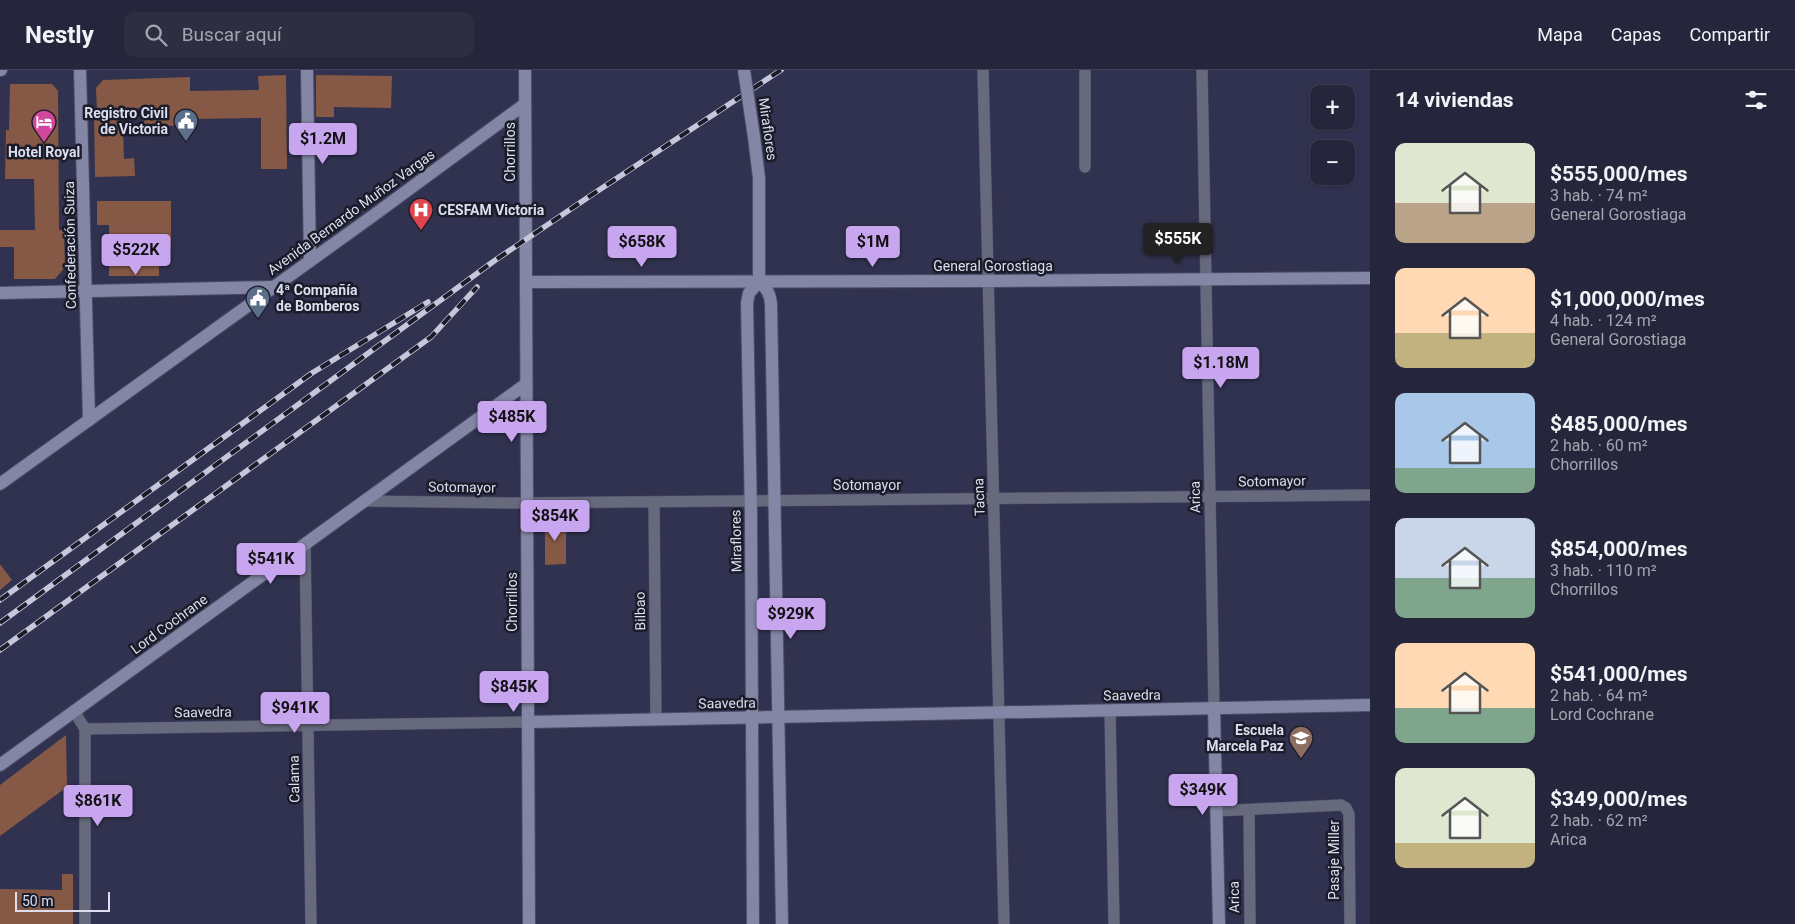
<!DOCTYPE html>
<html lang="es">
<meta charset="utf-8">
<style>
body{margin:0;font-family:Roboto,sans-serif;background:#2d2e42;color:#f1f3f6;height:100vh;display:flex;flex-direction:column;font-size:19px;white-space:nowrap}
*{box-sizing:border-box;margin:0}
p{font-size:16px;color:#a3a5af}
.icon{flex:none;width:28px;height:28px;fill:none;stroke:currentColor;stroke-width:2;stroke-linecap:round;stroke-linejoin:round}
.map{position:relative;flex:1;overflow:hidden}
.drawer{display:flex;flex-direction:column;background:#25263b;width:425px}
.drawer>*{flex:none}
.buttons{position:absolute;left:1310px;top:15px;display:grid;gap:10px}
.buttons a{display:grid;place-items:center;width:45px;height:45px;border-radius:10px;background:#25263b;box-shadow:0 1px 4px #0004,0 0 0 1px #424355;font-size:25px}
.scale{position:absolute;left:15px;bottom:12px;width:95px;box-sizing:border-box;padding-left:5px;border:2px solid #dcdef0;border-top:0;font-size:14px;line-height:18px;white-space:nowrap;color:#dcdef0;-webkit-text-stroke:4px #1b1c29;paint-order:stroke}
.price{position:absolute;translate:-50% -42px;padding:0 11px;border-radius:5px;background:#c8a5ef;color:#111;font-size:16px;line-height:32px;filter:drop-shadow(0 1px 2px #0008)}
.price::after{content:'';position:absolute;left:50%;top:30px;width:15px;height:11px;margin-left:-8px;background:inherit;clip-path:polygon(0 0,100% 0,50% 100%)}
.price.current{background:#222;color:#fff}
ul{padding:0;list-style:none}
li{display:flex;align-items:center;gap:15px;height:125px;padding:0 25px}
li span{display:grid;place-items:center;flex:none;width:140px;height:100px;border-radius:10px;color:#555}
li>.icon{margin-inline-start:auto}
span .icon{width:60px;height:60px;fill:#fffc;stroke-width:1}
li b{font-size:21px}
h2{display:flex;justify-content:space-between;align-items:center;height:60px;padding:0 25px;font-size:21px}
header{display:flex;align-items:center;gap:30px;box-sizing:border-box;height:70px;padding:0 25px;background:#25263b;border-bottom:1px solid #424355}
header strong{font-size:24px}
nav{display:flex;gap:28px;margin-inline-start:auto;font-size:18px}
.search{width:350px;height:45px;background:#2d2e42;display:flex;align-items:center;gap:12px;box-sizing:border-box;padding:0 18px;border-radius:10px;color:#a3a5af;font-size:19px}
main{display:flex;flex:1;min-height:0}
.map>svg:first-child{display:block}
</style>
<header>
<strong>Nestly</strong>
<div class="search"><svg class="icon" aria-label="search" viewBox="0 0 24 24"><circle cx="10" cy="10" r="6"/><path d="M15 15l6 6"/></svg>Buscar aquí</div>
<nav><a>Mapa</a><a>Capas</a><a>Compartir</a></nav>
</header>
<main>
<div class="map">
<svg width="1370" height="854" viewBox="0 0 1370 854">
<rect width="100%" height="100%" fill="#31324f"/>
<!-- building -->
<g fill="#865946">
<path d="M286,5L287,99H261V48L191,49V55L144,57L143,38L119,39V60H123L124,89L134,88L135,106L95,107L94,42H97L96,18L103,10L190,7V21L259,20L258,6Z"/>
<path d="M316,5L392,6L391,38L334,37V47H316Z"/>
<path d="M10,14H52L58,21L59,160H64L65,197L55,209H14V177H0V160H35L34,109H5L6,60H9Z"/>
<path d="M97,131H171V177H159V206H109V155H97Z"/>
<path d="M545,449H566V494L545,495Z"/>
<path d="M0,494L12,510L0,520Z"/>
<path d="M66,665L67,717L0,766V715Z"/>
<path d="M62,804H73V854H0V819L62,820Z"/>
</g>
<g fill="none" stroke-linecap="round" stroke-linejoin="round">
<defs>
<g id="street">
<path d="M983,0L1004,854"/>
<path d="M1202,0L1214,638"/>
<path d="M1085,97V0"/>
<path d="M364,431L514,433L1370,425"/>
<path d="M654,432L656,649"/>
<path d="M305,474L311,854"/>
<path d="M1110,640L1114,854"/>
<path d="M74,641L85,659V854"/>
<path d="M85,659L528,652"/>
<path d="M1249,740L1250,854"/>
<path d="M1216,741L1341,735L1346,738L1349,744L1350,854"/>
</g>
<g id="secondary">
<path d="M0,0H1"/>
<path d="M80,0L89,350"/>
<path d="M307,0L310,191"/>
<path d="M525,0L529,854"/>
<path d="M526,212L987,211L1370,208"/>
<path d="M759,212C767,218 770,224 771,234L782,854"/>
<path d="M0,223L273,217"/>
<path d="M0,414L374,145L525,34"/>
<path d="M1214,638L1219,854"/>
<path d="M528,652L1370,635"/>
<path d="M0,695L526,314"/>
<path d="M753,854L751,445L747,233L749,223L759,212V108L754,67"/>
</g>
</defs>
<!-- street casing -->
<use href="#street" stroke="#4c4e69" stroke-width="12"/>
<!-- secondary casing -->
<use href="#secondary" stroke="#4c4e69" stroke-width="14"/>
<!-- street -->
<use href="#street" stroke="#676a7d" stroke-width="11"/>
<!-- secondary -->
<use href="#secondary" stroke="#8387a5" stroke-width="12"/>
<defs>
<g id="rail">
<path d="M0,530L312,303L428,232"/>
<path d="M0,553L494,191L593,124L781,0"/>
<path d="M0,580L431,267L477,217"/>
</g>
</defs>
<!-- rail casing -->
<use href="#rail" stroke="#c5c7db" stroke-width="5.5"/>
<!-- rail -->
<use href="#rail" stroke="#1b1c29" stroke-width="4" stroke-dasharray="11" stroke-linecap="butt"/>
<defs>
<path id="secondary-bridge" d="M744,0L754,67"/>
</defs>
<!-- secondary-bridge casing -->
<use href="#secondary-bridge" stroke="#4c4e69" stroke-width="14" stroke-linecap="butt"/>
<!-- secondary-bridge -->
<use href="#secondary-bridge" stroke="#8387a5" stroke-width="12"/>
</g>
<!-- icons -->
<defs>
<symbol id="civic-pin" viewBox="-11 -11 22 30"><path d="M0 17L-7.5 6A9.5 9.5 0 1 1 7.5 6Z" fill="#5c6f8a" stroke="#1b1c29"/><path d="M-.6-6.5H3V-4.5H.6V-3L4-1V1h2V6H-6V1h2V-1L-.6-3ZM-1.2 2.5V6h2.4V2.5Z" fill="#fff"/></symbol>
<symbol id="hotel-pin" viewBox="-11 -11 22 30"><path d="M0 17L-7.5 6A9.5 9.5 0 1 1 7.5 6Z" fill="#d1479c" stroke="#1b1c29"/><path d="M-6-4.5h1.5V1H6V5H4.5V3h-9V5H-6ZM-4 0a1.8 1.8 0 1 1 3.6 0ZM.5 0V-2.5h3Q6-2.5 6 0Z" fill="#fff"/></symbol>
<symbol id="hospital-pin" viewBox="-11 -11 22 30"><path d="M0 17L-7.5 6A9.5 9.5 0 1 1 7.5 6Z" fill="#e0444e" stroke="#1b1c29"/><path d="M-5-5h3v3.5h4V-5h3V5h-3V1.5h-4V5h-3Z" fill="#fff"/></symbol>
<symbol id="school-pin" viewBox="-11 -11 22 30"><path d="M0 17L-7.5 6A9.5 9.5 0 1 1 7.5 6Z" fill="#8d6e63" stroke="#1b1c29"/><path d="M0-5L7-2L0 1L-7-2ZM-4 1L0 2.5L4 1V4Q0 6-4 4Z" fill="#fff"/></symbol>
</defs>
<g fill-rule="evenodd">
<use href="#civic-pin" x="172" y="37" width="28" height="38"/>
<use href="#hotel-pin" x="30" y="38" width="28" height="38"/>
<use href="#hospital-pin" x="407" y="126" width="28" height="38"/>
<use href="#civic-pin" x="244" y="214" width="28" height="38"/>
<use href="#school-pin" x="1287" y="654" width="28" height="38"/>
</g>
<g text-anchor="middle" stroke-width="5" stroke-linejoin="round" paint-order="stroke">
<!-- poi labels -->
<g font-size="14" font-weight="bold" fill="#dcdef0" stroke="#1b1c29" text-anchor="end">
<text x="168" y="48">Registro Civil<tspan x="168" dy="16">de Victoria</tspan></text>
<text x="44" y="87" text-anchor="middle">Hotel Royal</text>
<text x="438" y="145" text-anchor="start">CESFAM Victoria</text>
<text x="276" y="225" text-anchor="start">4ª Compañía<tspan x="276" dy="16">de Bomberos</tspan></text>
<text x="1284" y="665">Escuela<tspan x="1284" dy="16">Marcela Paz</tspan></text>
</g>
<!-- street labels -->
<g font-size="14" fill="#dcdef0" stroke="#1b1c29">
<text transform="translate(768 59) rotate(82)" y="5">Miraflores</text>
<text transform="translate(510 82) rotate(-90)" y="5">Chorrillos</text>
<text transform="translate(351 142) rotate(-36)" y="5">Avenida Bernardo Muñoz Vargas</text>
<text transform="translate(70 175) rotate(-91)" y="5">Confederación Suiza</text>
<text x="993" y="201">General Gorostiaga</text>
<text transform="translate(1272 411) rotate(-1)" y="5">Sotomayor</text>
<text x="867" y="420">Sotomayor</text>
<text transform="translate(462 417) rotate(1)" y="5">Sotomayor</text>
<text transform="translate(979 427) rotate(-92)" y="5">Tacna</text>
<text transform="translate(1195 427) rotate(-91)" y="5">Arica</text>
<text transform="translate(736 471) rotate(-91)" y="5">Miraflores</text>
<text transform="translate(512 532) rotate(-90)" y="5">Chorrillos</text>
<text transform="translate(640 541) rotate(-91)" y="5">Bilbao</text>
<text transform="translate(169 554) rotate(-36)" y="5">Lord Cochrane</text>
<text transform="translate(1132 625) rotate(-1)" y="5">Saavedra</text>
<text transform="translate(727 633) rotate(-1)" y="5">Saavedra</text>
<text transform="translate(203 642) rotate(-1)" y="5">Saavedra</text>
<text transform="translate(294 709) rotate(-91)" y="5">Calama</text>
<text transform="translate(1334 790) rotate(-90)" y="5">Pasaje Miller</text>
<text transform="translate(1234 827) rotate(-91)" y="5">Arica</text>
</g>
</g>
</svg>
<div class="buttons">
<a>+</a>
<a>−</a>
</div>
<div class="scale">50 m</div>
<b class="price" style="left:323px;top:95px">$1.2M</b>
<b class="price current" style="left:1178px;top:195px">$555K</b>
<b class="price" style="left:642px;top:198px">$658K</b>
<b class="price" style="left:873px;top:198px">$1M</b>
<b class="price" style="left:136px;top:206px">$522K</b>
<b class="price" style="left:1221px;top:319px">$1.18M</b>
<b class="price" style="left:512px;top:373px">$485K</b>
<b class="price" style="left:555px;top:472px">$854K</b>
<b class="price" style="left:271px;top:515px">$541K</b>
<b class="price" style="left:791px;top:570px">$929K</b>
<b class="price" style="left:514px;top:643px">$845K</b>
<b class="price" style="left:295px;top:664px">$941K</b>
<b class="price" style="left:1203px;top:746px">$349K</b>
<b class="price" style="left:98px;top:757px">$861K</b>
</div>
<section class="drawer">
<h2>14 viviendas<svg class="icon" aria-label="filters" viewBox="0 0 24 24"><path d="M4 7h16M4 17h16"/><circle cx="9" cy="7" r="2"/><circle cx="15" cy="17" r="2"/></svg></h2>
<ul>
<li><span style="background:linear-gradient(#dfe7d0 60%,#b9a48a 0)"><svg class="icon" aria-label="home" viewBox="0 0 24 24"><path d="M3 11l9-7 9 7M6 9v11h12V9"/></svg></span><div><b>$555,000/mes</b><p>3 hab. · 74 m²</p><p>General Gorostiaga</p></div></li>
<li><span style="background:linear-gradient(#ffd9b3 65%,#c2b280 0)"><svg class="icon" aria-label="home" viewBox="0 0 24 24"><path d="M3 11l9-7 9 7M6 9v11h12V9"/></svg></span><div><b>$1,000,000/mes</b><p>4 hab. · 124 m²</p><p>General Gorostiaga</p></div></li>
<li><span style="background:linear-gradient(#a9c7e8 75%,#7fa58c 0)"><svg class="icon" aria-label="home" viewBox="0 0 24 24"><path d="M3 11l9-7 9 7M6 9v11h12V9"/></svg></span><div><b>$485,000/mes</b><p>2 hab. · 60 m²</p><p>Chorrillos</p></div></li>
<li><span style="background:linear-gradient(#c9d6e8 60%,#7fa58c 0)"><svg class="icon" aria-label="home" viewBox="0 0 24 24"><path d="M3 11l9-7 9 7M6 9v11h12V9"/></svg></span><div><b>$854,000/mes</b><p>3 hab. · 110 m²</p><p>Chorrillos</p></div></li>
<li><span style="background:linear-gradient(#ffd9b3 65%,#7fa58c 0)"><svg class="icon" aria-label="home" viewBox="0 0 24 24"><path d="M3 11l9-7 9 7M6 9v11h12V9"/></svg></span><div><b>$541,000/mes</b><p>2 hab. · 64 m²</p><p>Lord Cochrane</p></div></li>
<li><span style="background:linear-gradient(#dfe7d0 75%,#c2b280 0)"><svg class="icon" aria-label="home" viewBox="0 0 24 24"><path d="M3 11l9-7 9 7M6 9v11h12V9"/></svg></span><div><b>$349,000/mes</b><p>2 hab. · 62 m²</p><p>Arica</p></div></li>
</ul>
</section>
</main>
